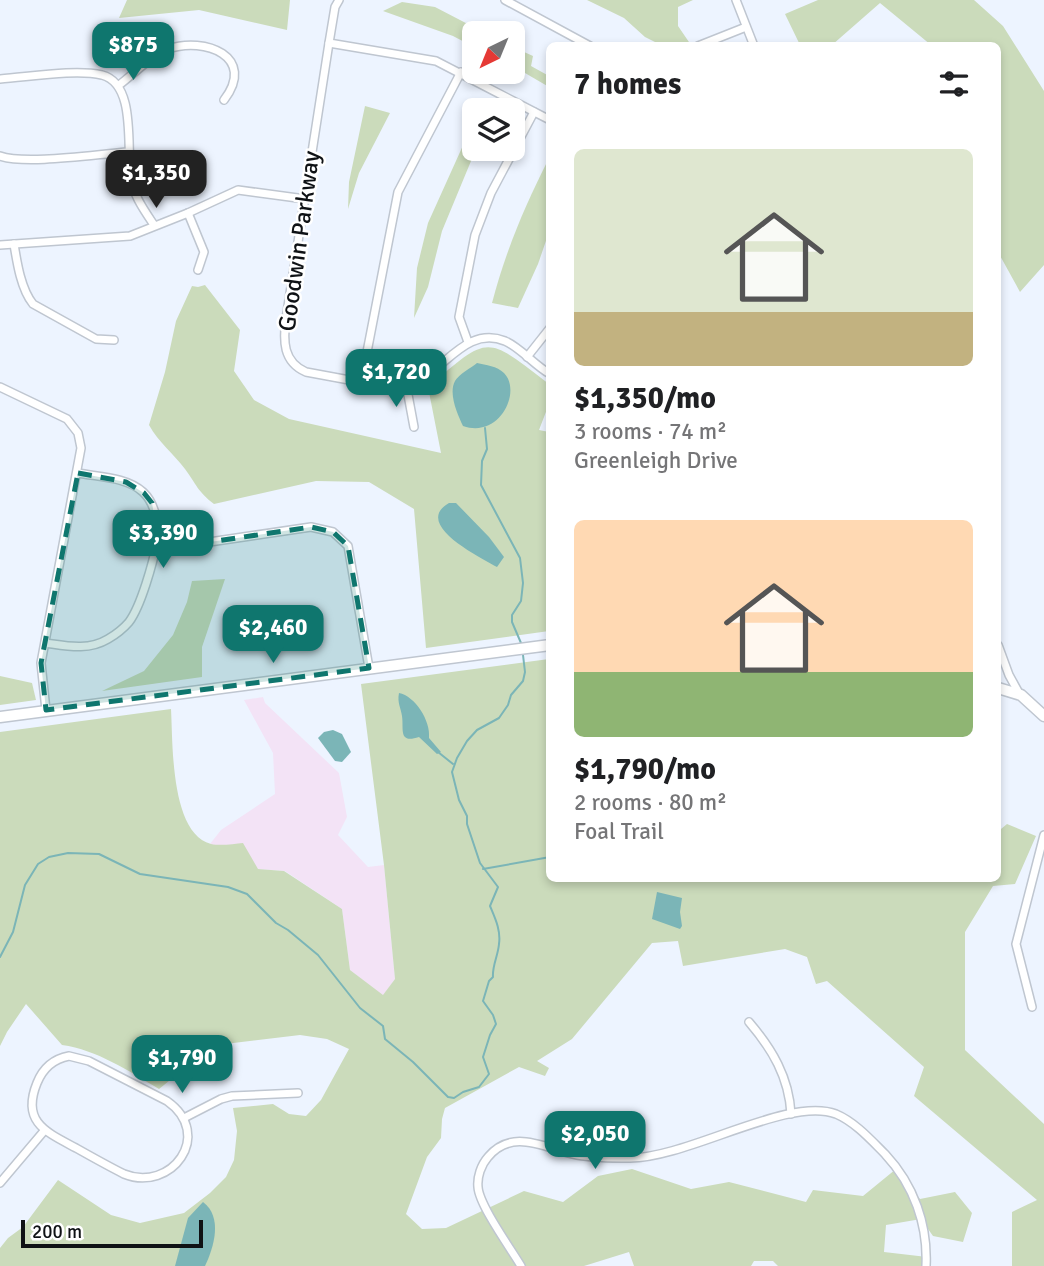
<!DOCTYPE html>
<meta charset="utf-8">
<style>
body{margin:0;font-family:Signika,sans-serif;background:#f2f2f2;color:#202124;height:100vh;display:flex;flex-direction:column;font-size:26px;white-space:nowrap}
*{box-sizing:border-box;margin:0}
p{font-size:23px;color:#757577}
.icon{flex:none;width:38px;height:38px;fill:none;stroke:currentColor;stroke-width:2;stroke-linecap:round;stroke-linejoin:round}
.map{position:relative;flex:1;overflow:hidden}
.drawer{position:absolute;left:546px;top:42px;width:455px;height:840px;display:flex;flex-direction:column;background:#fff;border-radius:10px;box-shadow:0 4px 10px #0003}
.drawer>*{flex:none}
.needle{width:46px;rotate:223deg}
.fabs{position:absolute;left:462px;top:21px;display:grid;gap:14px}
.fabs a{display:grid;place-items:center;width:63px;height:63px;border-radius:10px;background:#fff;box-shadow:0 4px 10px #0003;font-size:35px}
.scale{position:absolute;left:21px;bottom:18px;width:182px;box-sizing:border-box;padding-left:7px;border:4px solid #0f1215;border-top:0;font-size:19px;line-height:24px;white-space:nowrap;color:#0f1215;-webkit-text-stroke:5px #fff;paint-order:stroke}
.price{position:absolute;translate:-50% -60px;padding:0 16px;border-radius:14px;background:#0f766e;color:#fff;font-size:23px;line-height:46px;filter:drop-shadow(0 2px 4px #0008)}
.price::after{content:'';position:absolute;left:50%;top:42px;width:21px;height:16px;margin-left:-10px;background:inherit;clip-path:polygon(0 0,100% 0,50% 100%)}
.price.current{background:#222;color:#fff}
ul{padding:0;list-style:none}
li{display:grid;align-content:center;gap:14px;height:371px;padding:0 28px}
li span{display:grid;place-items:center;height:217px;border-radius:10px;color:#555}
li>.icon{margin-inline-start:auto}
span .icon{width:126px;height:126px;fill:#fffc;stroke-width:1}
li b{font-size:30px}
h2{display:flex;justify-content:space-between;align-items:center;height:84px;padding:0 28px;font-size:30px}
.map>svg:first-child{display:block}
</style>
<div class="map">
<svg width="1044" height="1266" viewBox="0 0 1044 1266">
<rect width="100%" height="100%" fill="#edf4ff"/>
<!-- industrial -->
<path fill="#f3e3f6" d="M263,697L265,703L339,773L347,817L338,835L368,867L384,865L395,979L383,996L350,970L342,909L285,871L258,869L210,844L221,830L275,794L273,753L244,700Z"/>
<!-- green -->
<g fill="#cbdbbb">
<path d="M127,0H290L287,30L199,10L119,18Z"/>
<path d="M587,0H693L678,7V26L691,45H661L645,37L624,18Z"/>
<path d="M818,0H974L1003,26L1044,91V265L1020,292L998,252V46L931,45L880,3L832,45H800L785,14Z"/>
<path d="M402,2L435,7L485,33H474V47L453,36L383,11Z"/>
<path d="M513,47L533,56L531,66L549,76V87L513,66Z"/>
<path d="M365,106L390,113L359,173L348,209L349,182Z"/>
<path d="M474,121L476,149L442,231L428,287L414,318L417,268L428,223Z"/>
<path d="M548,160L549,232L538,264L518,308L492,303C506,250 524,208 548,160Z"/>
<path d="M205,285L240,330L234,371L254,400L289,419L441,453L428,387C490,334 485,335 549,384V404L539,430L549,432V631L426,648L414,509L369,482L316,481L214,504C198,492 196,484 185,469C173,453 159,443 149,425L165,372L176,321L192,286L198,287Z"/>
<path d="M225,579L202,647V677L102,691L144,671L173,635L187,602L192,581Z"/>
<path d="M549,659L550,878H998V819L1001,829L1007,824L1036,836L1015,884L993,886L965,932V1050L1044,1124V1266H1012V1212L1037,1200L914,1096L924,1067L827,981L816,984L807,957L785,949L683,966L678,941L652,943L572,1039L537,1061L549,1068L545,1076L519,1067L445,1108L442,1119L441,1138L427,1157L406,1214L422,1229L446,1228L524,1191L563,1202L598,1176L632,1169L691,1189L729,1182L806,1202L813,1190L863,1196L896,1169L920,1199L955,1192L972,1213L963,1242L933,1236L921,1219L886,1225L884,1252L927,1257L926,1266H778L773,1261H754L751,1266H634L629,1252L584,1266H0V1248L8,1238L23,1227L58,1180L111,1215L140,1223L184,1213L210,1193L226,1177L234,1160L237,1131L233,1108L273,1104L289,1114L306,1116L321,1100L349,1049L327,1039L300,1035L225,1044L190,1064L159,1089C129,1071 97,1050 62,1045L26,1004L7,1032L0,1046V732L171,709C173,743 170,833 211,844C220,846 234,844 243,843L258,869L284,871L342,909L350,970L383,995L395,979L384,865L361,684Z"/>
<path d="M0,676L32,683L36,700L0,705Z"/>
</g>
<!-- water -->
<g fill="#7bb5b7">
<path d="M477,363C486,365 497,366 504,373C522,391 500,439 463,426C458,415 448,394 455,381C459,374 471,368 477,363Z"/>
<path d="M449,503H456L489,537L504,557L497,567C480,557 412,524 449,503Z"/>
<path d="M399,693C415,696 431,721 429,738L441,752L437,754L419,737C398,744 404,729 402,716C401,708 397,703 399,693Z"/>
<path d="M333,730L342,734L351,752L342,762L335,761L318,738L324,732Z"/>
<path d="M657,892L682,898L680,912L682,926L680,929L652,919Z"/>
<path d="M203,1202C223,1217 214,1247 205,1266H175L188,1218Z"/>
</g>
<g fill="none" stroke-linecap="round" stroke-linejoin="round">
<!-- stream -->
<g stroke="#7bb5b7" stroke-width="2">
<path d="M485,428L487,449L482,461L481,485L520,558L523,583L521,601L512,615V622L521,643"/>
<path d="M438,752L453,764"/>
<path d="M483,869L550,857"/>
<path d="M0,957L13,932L25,885L38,864L49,857L68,853L99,854L140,874L228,887L247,894L276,923L288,930L318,955L360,1008L383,1026L385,1039L413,1062L448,1097L454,1098L463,1092L479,1087L489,1074L483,1057L490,1035L496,1024L493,1015L483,1001L489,981L493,977C492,966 498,956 499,944C501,930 495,918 490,906L498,887L480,863L467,824V816L459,800L452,772L457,758L467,741L477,730L499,718L508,705L511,695L523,681L525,672L523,655"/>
</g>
<defs>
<g id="minor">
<path d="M339,0L335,7L329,43L286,319C283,341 283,362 306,372L387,387C399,386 413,384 424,377C449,362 470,327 505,341C521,348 534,365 550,374"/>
<path d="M505,0L590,46"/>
<path d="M736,0L754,46"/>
<path d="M329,43L436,61L550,120"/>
<path d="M698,46L746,27"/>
<path d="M0,79C29,77 75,69 102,75C137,84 126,149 131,177C133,195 144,210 154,225"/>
<path d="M119,85C134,74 150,56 168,49C205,36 257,57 224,100"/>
<path d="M0,156C26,165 97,154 128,152"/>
<path d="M188,213L204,252L198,270"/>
<path d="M14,244C17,263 21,289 33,304L96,339L114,340"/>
<path d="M0,245L130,236L188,213L238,190L305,199"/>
<path d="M468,342L459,317L475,235L491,193L534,112"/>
<path d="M527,357L550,328"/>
<path d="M361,383L398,192L461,72"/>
<path d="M406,384L414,427"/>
<path d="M0,387L67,419L78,433L81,448L41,663L46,710"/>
<path d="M158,540L196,544L311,527L333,532L348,546L369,668"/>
<path d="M45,643C67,646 88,651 108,639C115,635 123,629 129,622C141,606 153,563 157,542C160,526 155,503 143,492C127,477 99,477 78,473"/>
<path d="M998,645L1009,675L1020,695"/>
<path d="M1032,1007L1016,944L1044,835"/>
<path d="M749,1022C772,1049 789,1077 791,1114"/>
<path d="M69,1056L89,1061L167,1101C215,1135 171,1193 124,1174C108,1166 92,1157 76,1148C46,1132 21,1122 37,1083C43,1068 53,1059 69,1056Z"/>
<path d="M184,1118L221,1099L232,1096L298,1093"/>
<path d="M0,1183L44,1131"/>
<path d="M521,1266C511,1249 479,1205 478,1187C477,1177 481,1165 488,1157C513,1127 546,1149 577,1155C594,1158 612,1158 630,1158C688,1158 788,1096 836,1114C855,1122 871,1140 885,1154C914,1185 928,1225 926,1266"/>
</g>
<g id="major">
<path d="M998,688L1021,695L1044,716"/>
<path d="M0,717L550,645"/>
</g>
</defs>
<!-- minor casing -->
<use href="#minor" stroke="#bfc6d0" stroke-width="10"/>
<!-- major casing -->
<use href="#major" stroke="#bfc6d0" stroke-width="13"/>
<!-- minor -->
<use href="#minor" stroke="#fff" stroke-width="7"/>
<!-- major -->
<use href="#major" stroke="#fff" stroke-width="10"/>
</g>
<!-- marked area -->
<path fill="#0f766e" fill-opacity="0.2" stroke="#0f766e" stroke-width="5" stroke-dasharray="14 9" stroke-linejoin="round" d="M78,473L126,482L144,493L152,503L158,540L196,544L311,527L333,532L348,546L369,668L46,710L41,663Z"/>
<g text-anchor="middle" stroke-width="5" stroke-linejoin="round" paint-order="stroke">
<!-- street labels -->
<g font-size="24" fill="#0f1215" stroke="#fff">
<text transform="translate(299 241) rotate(-82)" y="8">Goodwin Parkway</text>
</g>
</g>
</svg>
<div class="fabs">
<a><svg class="needle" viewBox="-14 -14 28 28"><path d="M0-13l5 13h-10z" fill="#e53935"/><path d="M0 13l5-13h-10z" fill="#757577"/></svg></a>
<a><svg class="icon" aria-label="layers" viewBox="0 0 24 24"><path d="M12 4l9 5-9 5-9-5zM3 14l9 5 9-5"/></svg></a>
</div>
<div class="scale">200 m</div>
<b class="price" style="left:133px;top:82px">$875</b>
<b class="price current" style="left:156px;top:210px">$1,350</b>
<b class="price" style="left:396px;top:409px">$1,720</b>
<b class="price" style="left:163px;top:570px">$3,390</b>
<b class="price" style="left:273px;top:665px">$2,460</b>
<b class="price" style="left:182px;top:1095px">$1,790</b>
<b class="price" style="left:595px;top:1171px">$2,050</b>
<section class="drawer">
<h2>7 homes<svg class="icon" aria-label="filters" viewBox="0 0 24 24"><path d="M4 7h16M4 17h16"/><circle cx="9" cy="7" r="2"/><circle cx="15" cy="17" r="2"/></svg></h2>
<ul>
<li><span style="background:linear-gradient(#dfe7d0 75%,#c2b280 0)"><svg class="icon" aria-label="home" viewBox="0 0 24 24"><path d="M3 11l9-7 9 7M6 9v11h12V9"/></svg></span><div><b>$1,350/mo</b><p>3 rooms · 74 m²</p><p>Greenleigh Drive</p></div></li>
<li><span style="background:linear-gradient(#ffd9b3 70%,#8fb573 0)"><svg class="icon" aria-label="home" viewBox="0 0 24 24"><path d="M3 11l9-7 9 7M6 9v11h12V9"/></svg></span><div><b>$1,790/mo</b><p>2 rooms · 80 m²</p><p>Foal Trail</p></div></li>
</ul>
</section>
</div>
